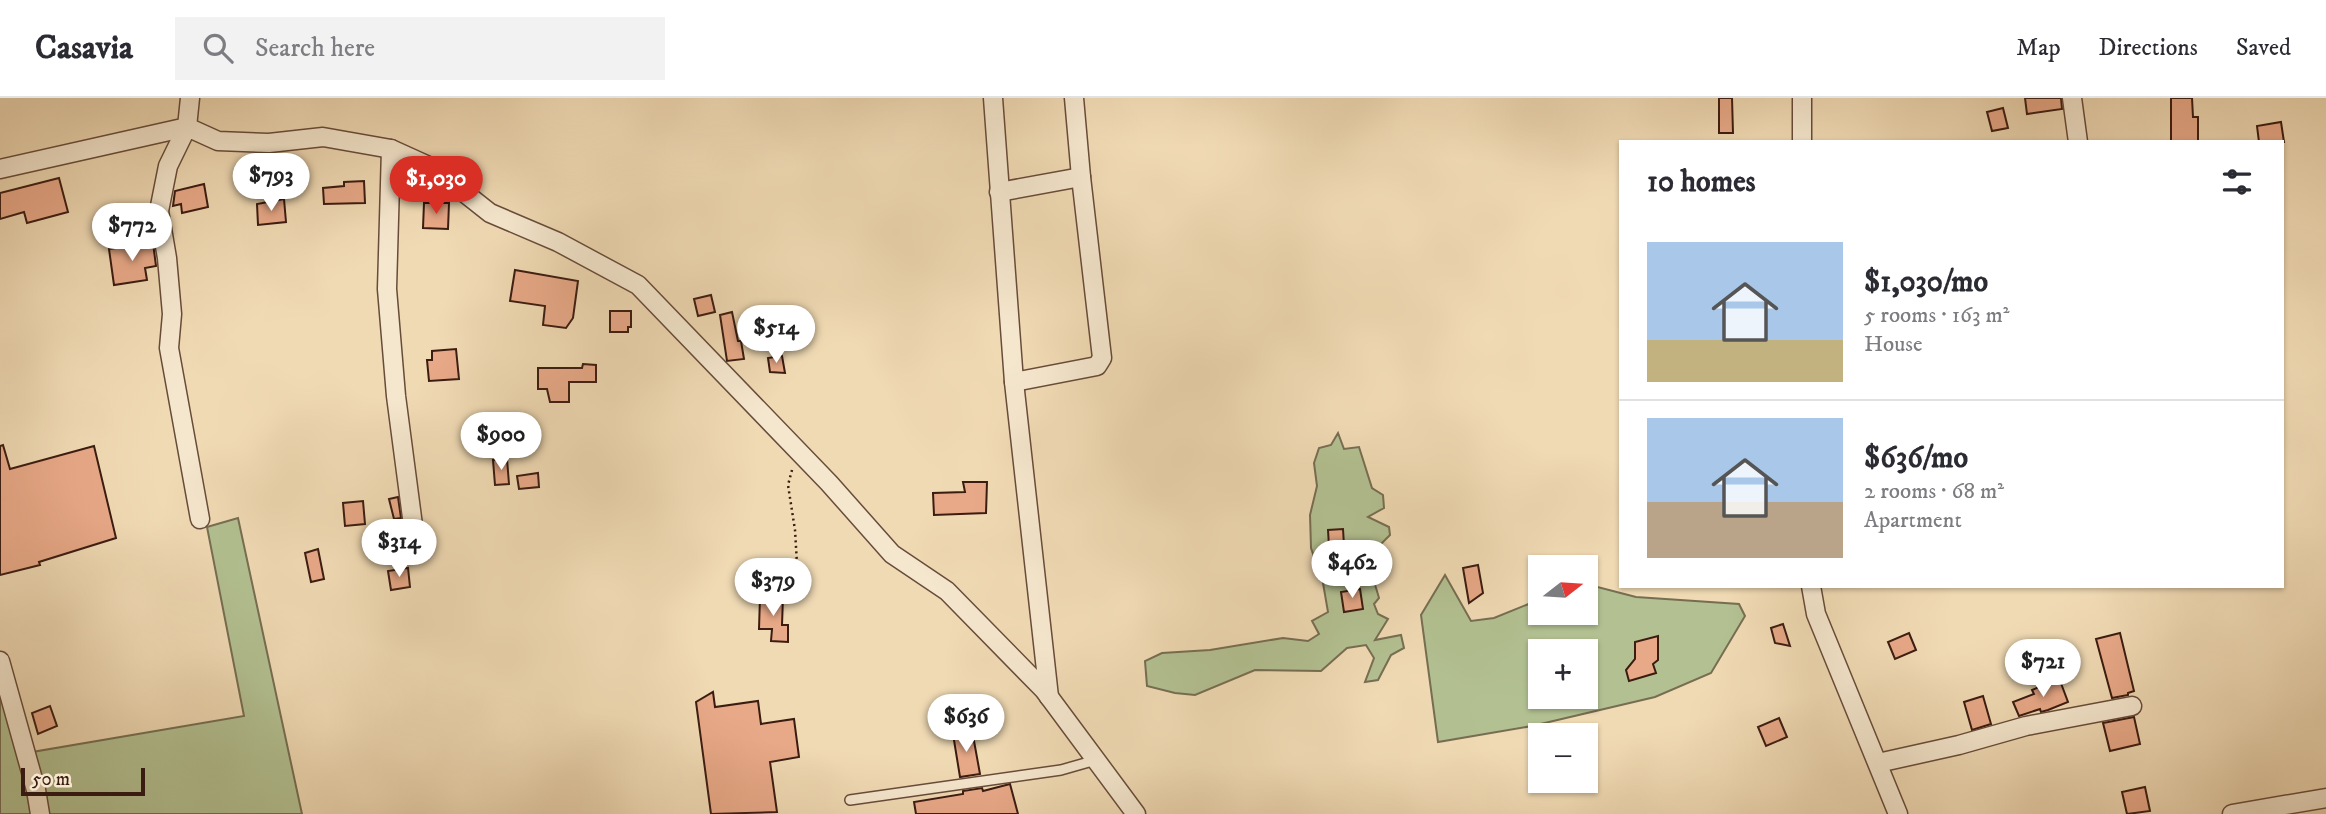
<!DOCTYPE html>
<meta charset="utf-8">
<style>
body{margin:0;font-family:"IM FELL DW Pica",serif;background:#f2f2f3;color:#2b2b33;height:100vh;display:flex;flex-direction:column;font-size:26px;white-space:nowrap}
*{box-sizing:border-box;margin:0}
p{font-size:23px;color:#7c7c81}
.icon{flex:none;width:38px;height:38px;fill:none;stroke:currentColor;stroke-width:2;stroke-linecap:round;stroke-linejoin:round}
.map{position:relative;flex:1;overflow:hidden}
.drawer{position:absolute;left:1619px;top:42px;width:665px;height:448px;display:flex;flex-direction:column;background:#fff;border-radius:0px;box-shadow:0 2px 5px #0004}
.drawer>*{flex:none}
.needle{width:46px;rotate:73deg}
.controls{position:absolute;left:1528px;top:457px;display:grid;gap:14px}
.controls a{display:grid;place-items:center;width:70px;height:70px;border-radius:0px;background:#fff;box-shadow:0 2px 5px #0004;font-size:35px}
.scale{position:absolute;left:21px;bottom:18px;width:124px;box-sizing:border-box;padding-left:7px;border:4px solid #3b1c11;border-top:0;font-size:19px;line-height:24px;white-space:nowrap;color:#3b1c11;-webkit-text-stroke:5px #f5e7ce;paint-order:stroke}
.price{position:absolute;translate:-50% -60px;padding:0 16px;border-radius:24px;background:#fff;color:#222;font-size:23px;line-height:46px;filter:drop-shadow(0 2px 4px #0008)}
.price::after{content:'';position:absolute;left:50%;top:42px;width:21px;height:16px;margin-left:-10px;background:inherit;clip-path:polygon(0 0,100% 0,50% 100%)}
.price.active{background:#d93025;color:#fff}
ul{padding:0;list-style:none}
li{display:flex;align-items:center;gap:21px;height:175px;padding:0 28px}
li+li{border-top:2px solid #e1e1e2}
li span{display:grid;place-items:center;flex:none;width:196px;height:140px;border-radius:0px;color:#555}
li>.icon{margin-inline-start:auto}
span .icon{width:84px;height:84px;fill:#fffc;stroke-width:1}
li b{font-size:30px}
h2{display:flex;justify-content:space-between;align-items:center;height:84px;padding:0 28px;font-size:30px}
header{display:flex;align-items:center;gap:42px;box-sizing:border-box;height:98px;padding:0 35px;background:#fff;border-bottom:2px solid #e1e1e2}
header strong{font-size:33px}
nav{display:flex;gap:38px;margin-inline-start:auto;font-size:24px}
.search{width:490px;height:63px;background:#f2f2f3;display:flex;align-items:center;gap:18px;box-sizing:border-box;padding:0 24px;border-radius:0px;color:#7c7c81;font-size:26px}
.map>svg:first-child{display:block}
</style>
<header>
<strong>Casavia</strong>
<div class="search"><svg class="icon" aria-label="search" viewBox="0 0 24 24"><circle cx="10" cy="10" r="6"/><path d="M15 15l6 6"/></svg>Search here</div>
<nav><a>Map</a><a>Directions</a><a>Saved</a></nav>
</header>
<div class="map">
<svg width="2326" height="716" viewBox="0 0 2326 716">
<rect width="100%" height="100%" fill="#f0dab4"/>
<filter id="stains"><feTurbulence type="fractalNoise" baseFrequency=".00286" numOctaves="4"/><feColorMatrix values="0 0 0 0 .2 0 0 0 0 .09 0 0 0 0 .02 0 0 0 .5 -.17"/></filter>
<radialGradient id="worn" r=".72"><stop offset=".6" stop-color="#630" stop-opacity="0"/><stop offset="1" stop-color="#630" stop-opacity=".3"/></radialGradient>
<!-- green -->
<g fill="#b3c192" stroke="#776e52" stroke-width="2" fill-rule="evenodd">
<path d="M1338,335L1344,351L1359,349L1372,390L1383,397L1384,410L1368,419L1389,429L1390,437C1360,466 1369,463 1379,500L1374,506L1378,516L1388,521L1375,542L1401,537L1404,550L1391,557L1378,582L1365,584L1374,560L1366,547L1347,550L1321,573L1255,572L1195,597L1175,595L1147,588L1145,563L1162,555L1210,552L1283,540L1308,543L1319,536L1312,523L1328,514L1323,485L1311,450L1310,417L1317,388L1314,365L1319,350L1331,347Z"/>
<path d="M238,420L302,716H0V563L26,655L244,618L207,429Z"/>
<path d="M1445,477L1471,523L1494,520L1531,505V492L1540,490V514H1586V486L1636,499L1739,506L1745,518L1711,575L1655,599L1532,628L1438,644L1421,517ZM1540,553H1586V598H1540Z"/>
</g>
<!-- building -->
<g fill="#e8a988" stroke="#3b1c11" stroke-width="2">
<path d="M1719,0H1732L1733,35H1719Z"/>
<path d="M2025,0H2061L2062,11L2027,16Z"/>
<path d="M2171,0H2192L2193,19H2198V44H2171Z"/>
<path d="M2003,10L2008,30L1992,33L1987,14Z"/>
<path d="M2281,24L2284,44H2259L2257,28Z"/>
<path d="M59,80L68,114L27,125L24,114L0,121V95Z"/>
<path d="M364,83L365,105L324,106L323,90L344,88V84Z"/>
<path d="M204,86L208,109L182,115L181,106L173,108L175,93Z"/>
<path d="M284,101L286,124L258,127L257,106Z"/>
<path d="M424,105H449L448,131L423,130Z"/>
<path d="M153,145L156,168L145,170L147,182L114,187L109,151Z"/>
<path d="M515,172L578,183L573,220L566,230L543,227L545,208L510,203Z"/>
<path d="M711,197L715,214L698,218L694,201Z"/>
<path d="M610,213H631V229H628V234H610Z"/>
<path d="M732,214L738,243H741L744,261L727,263L720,217Z"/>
<path d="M456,251L459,281L429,283L427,262H432V253Z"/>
<path d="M782,258L785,275L770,274L768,260Z"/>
<path d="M583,266L596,267V284H569V304H550L547,291H538V270H582Z"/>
<path d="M3,347L10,371L94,348L116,440L39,464L40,467L0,477V348Z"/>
<path d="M507,361L509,386L495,387L493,362Z"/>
<path d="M538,375L539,389L519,391L517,378Z"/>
<path d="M963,384H987L986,415L934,417L933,395L965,394Z"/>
<path d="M398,399L401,420L394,421L389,401Z"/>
<path d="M363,403L365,426L345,428L343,405Z"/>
<path d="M1343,431L1345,464L1330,465L1328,432Z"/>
<path d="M318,451L324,481L311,484L305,455Z"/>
<path d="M1478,467L1483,495L1469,505L1463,470Z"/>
<path d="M408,470L410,489L391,492L388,473Z"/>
<path d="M1360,491L1363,511L1344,514L1341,494Z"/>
<path d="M760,499H783L782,527H788V544L771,543L772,531H759Z"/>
<path d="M1783,526L1790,548L1775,545L1771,530Z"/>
<path d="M1909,535L1916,552L1895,561L1888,544Z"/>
<path d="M2120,535L2134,593L2128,595V597L2112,600L2096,541Z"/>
<path d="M1658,538V562L1653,566L1656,575L1629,583L1626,572L1635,561V544Z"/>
<path d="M2059,580L2068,604L2048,612L2041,614L2040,611L2019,618L2013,604L2034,596L2032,592Z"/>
<path d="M713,594L715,609L758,603L761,626L794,621L799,659L770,664L777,714L711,716L696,604Z"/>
<path d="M1983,598L1991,626L1972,632L1964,604Z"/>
<path d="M50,608L57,628L38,636L32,615Z"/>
<path d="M2134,619L2140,646L2110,653L2103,625Z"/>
<path d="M1779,620L1787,639L1766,648L1758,629Z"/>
<path d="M972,632L980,676L960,679L953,636Z"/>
<path d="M1010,686L1018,716H916L914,704L963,696V693L982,690L983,693Z"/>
<path d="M2145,689L2150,713L2127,716L2122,694Z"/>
</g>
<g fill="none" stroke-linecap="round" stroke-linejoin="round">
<defs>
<path id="lane" d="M850,702L1061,672L1096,662"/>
<g id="street">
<path d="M993,0L1014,284L1049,599"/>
<path d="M1802,0V44"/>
<path d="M2072,0L2078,44"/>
<path d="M391,51L387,191L396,298L416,450"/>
<path d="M0,71L187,29L190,0"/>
<path d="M999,94L1081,79"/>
<path d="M1014,284L1097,268L1102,260L1081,79L1074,0"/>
<path d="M200,421L169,250L172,216L167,160L159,113L168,68L187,29L218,43L269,45L323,39L391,51L433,70L490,115L558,144L638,187L829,385L892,456L947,493L1044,592L1136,716"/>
<path d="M1811,488L1816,516L1898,716"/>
<path d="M0,563L36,692L40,716"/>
<path d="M1878,665L1959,647L2026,628L2132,608"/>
<path d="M2232,716L2326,700"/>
</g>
</defs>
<!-- lane casing -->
<use href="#lane" stroke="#684c3a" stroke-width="12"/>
<!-- street casing -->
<use href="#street" stroke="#684c3a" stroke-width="21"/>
<!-- path -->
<path stroke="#3b1c11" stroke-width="2.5" stroke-dasharray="2 3.5" stroke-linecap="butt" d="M792,372L788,387L795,432L799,500"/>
<!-- lane -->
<use href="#lane" stroke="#f5e7ce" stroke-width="9"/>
<!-- street -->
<use href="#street" stroke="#f5e7ce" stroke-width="18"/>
</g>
<rect width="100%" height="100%" filter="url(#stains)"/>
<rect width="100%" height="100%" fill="url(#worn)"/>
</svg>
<div class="controls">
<a><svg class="needle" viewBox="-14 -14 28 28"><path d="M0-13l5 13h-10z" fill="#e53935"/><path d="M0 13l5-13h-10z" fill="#7c7c81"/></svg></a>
<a>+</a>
<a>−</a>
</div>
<div class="scale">50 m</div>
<b class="price" style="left:271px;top:115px">$793</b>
<b class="price active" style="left:436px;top:118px">$1,030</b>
<b class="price" style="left:132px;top:165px">$772</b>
<b class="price" style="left:776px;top:267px">$514</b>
<b class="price" style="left:501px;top:374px">$900</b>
<b class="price" style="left:399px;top:481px">$314</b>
<b class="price" style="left:1352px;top:502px">$462</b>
<b class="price" style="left:773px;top:520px">$379</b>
<b class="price" style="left:2043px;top:601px">$721</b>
<b class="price" style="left:966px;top:656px">$636</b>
<section class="drawer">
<h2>10 homes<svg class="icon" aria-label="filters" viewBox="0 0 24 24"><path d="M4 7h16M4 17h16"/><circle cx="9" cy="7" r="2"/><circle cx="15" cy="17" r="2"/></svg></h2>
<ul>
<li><span style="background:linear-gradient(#a9c7e8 70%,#c2b280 0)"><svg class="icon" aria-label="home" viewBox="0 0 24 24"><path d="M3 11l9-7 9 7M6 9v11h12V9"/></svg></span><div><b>$1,030/mo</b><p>5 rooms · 163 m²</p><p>House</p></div></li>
<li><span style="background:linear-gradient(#a9c7e8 60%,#b9a48a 0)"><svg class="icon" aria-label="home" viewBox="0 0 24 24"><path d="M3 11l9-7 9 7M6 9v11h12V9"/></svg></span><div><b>$636/mo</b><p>2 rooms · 68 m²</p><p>Apartment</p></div></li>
</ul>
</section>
</div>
